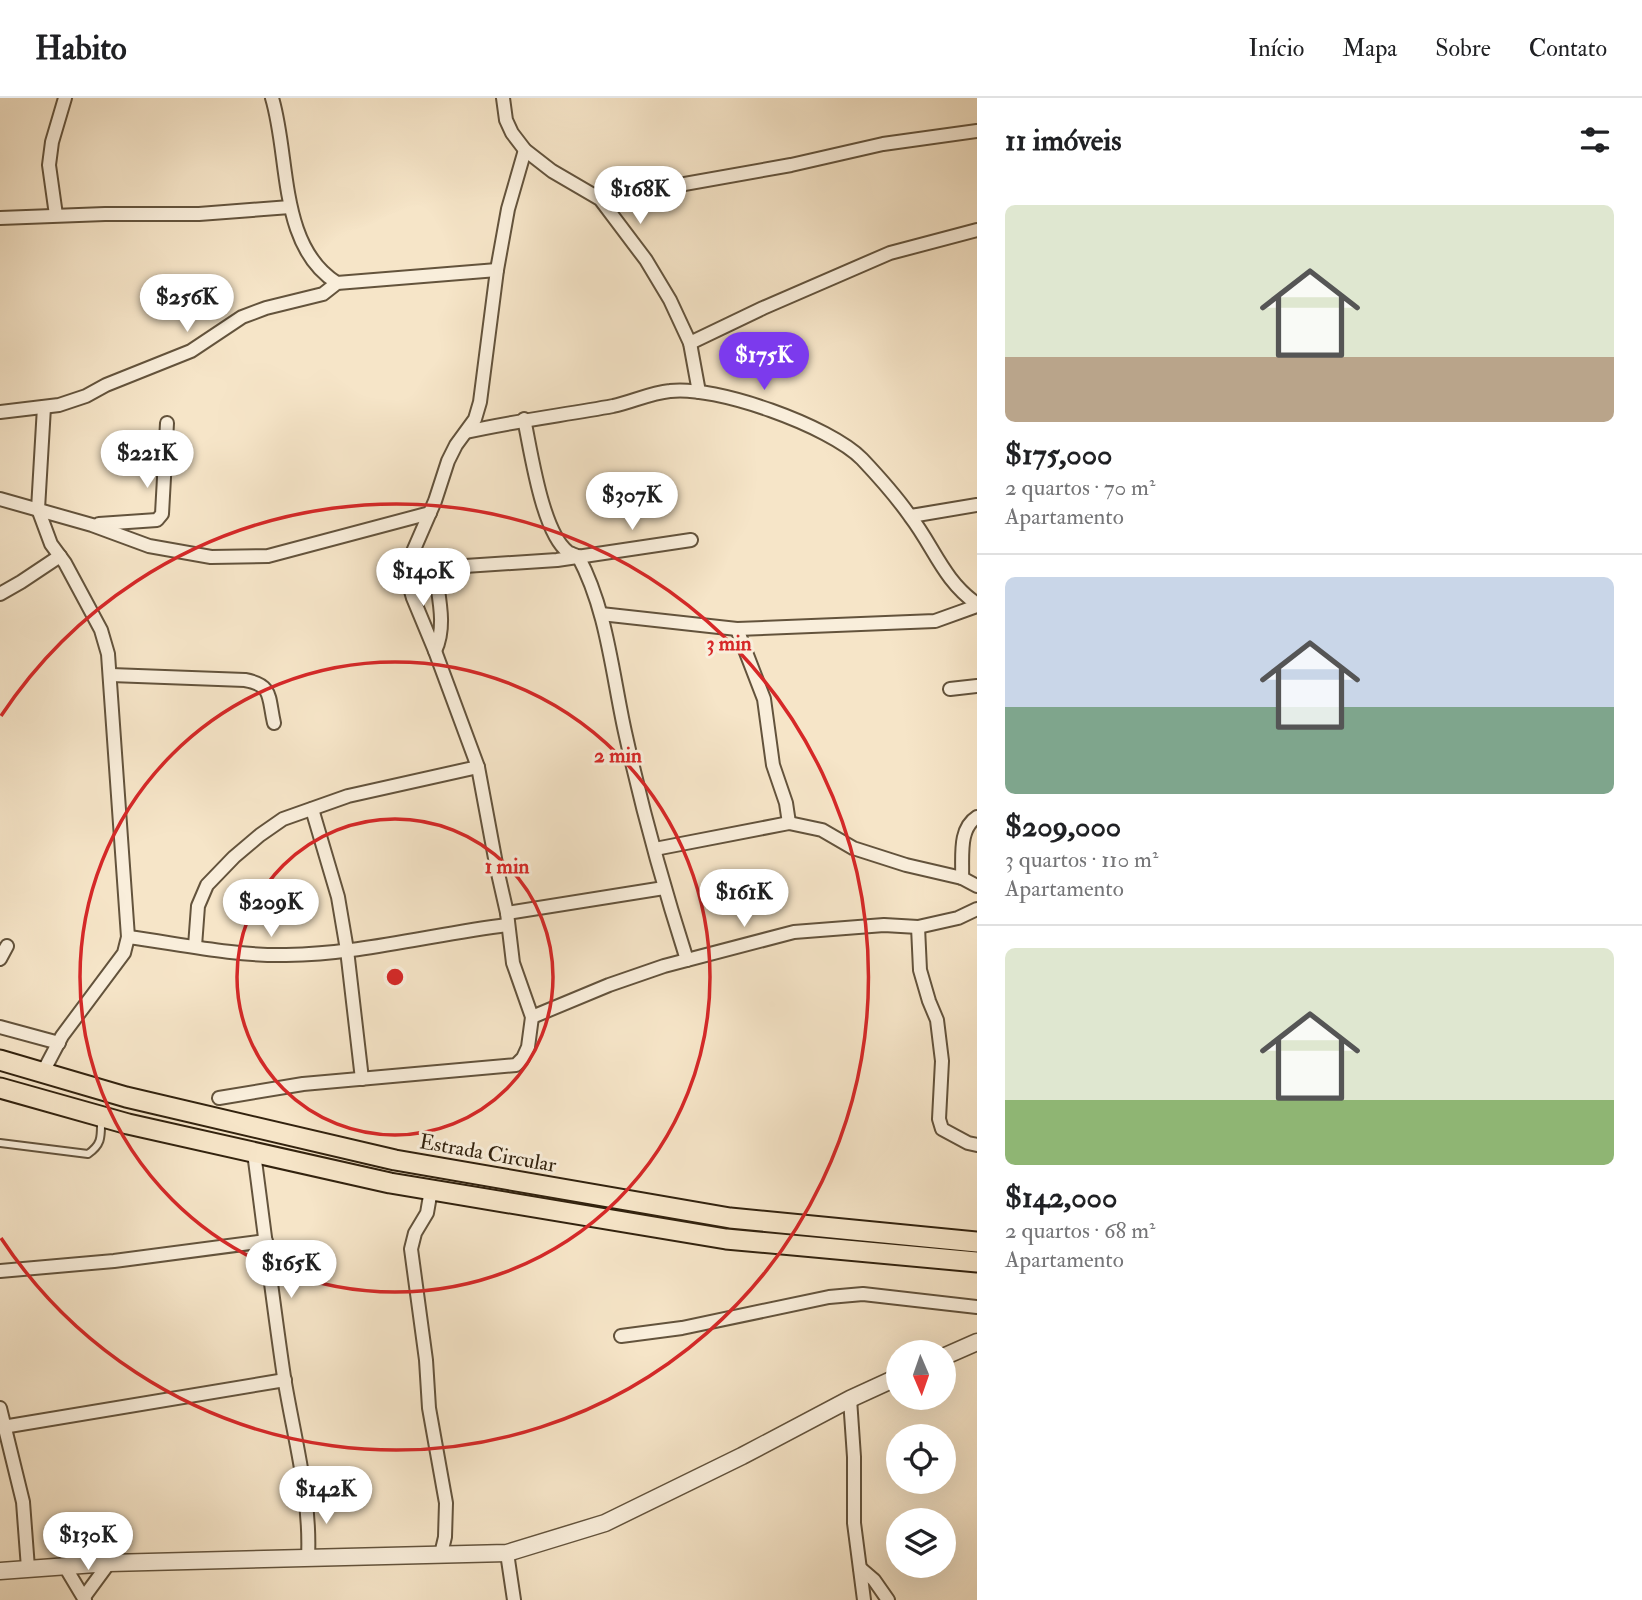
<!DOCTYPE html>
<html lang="pt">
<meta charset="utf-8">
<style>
body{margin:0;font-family:"IM FELL Double Pica",serif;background:#f6f6f6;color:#202124;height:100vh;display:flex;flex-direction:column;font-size:26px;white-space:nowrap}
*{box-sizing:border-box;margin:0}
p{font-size:23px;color:#757577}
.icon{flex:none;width:38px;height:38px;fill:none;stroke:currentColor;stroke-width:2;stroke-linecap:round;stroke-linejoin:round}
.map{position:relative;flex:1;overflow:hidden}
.panel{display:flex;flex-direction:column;background:#fff;width:665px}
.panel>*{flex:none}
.needle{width:46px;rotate:178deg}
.fabs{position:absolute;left:886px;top:1242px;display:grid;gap:14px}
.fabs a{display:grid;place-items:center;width:70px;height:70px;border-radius:50%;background:#fff;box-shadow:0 7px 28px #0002;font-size:35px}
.price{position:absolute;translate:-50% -60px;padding:0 16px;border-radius:24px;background:#fff;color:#222;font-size:23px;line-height:46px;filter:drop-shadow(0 2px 4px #0008)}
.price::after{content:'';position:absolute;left:50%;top:42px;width:21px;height:16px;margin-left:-10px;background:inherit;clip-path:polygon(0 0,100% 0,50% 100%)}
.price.on{background:#7c3aed;color:#fff}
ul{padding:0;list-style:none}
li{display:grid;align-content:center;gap:14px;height:371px;padding:0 28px}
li+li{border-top:2px solid #e0e0e0}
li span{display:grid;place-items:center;height:217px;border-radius:10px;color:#555}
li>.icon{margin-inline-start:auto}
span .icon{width:126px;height:126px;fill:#fffc;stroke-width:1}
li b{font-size:30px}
h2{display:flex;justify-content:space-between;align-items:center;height:84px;padding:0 28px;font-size:30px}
header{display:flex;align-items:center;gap:42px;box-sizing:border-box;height:98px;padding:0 35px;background:#fff;border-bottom:2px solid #e0e0e0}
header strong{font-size:33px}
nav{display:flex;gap:38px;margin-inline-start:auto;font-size:24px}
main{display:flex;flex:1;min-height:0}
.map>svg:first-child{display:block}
</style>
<header>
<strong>Habito</strong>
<nav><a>Início</a><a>Mapa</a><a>Sobre</a><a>Contato</a></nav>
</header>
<main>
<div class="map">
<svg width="977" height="1502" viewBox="0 0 977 1502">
<rect width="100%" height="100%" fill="#f6e5c8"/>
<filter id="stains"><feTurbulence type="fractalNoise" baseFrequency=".00286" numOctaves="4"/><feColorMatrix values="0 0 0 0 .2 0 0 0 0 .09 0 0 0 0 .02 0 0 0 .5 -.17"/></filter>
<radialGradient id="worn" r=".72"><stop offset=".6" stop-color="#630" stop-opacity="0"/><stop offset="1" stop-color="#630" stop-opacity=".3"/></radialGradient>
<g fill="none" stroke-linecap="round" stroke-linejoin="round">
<defs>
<path id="service" d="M0,1045L88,1056C102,1046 101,1039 101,1023"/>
<g id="minor">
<path d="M272,0C290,59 278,148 337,185"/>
<path d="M503,0L506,22L512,35L525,52L552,73L600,101L646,162L670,202L690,245L699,294"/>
<path d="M600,101L791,67L883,46L977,33"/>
<path d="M56,117L49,67L52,44L65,0"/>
<path d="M0,120L105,116H199L290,109"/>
<path d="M690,245L763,210L890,155L977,132"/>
<path d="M0,314L59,307L86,298L106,287L191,253L242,219L266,210L323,196L337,185L497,172"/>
<path d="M524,321C531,353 542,434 568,454C569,455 577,458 578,458C607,512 612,575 625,634C642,711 663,787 687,862"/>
<path d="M466,334C515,323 564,317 613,308C632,304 650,295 670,293C715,287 830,328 862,361C879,379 896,398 910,418C934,449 943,482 977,506"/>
<path d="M0,401L92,427L149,448L211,459L268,458L430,415"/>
<path d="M911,418L977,407"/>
<path d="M99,426L157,422L162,416L167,325"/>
<path d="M435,471C438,498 447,528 435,553"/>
<path d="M405,472L557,462L691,442"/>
<path d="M0,496L21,484L60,458"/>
<path d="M601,516L737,531L935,523L977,508"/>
<path d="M737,531L764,601L773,667L786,705L789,725"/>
<path d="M111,577L245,582C273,587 268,599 274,625"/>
<path d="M950,591L977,588"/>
<path d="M312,711L338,799L347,852L362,981"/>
<path d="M655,751L789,725L822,732L853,750L906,767L962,780L977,788"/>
<path d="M962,780C963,759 958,731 977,719"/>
<path d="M507,815L664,790"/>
<path d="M918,829L920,872L929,903L937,922L942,963L939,1021L942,1031L968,1045L977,1047"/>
<path d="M128,839C180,846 233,858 286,857C361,856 434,836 507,827"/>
<path d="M195,848L198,808L207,787L234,759L260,737L283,721L348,698L478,669"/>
<path d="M0,861L7,848"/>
<path d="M532,919L609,887L664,868L794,834L884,827L918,829L958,820L977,811"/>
<path d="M0,929L59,945"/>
<path d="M43,974L62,938L124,855L128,839L108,556L101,532L65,465L51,446L38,411L44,309"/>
<path d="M219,1000L303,986L516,967L523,960L528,949L532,919L513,865L507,815L497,771L478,669L435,553L413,500L405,472L435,403L448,363L456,347L475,321L480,304L497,172L508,111L525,52"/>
<path d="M254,1055C264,1130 273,1205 284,1279C294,1340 311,1398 308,1460"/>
<path d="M431,1092L427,1115L415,1135L411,1151L426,1262L429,1310L446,1405L445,1439L441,1456"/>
<path d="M0,1173L114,1163L266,1143"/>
<path d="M621,1238L682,1230L829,1199L863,1196L977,1209"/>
<path d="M850,1301L854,1359V1425L864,1502"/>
<path d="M0,1310L23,1404L28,1470"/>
<path d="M3,1329L285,1282"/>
<path d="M507,1455L514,1502"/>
<path d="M64,1467L85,1502"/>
<path d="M860,1470L874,1482L888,1502"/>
<path d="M84,1499L109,1465"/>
</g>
<g id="tertiary">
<path d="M943,1259L977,1244"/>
<path d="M0,1473L109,1465L507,1455L605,1425L742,1358L850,1301L898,1279"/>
</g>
<g id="primary">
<path d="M0,962L126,999L395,1062L730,1120L977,1144"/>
<path d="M0,990L128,1026L390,1085L726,1141L977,1164"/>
</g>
</defs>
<!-- service casing -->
<use href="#service" stroke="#63533c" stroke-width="10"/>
<!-- minor casing -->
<use href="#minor" stroke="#63533c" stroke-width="16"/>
<!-- tertiary casing -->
<use href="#tertiary" stroke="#63533c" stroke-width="19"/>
<!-- primary casing -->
<use href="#primary" stroke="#32220e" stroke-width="23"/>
<!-- service -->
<use href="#service" stroke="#f9eedb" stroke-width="6"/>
<!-- minor -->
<use href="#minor" stroke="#f9eedb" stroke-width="12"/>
<!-- tertiary -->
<use href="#tertiary" stroke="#f9eedb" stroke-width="16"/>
<!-- primary -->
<use href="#primary" stroke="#f6e5c8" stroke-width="19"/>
</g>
<!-- distance rings -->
<g fill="none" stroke="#d62828" stroke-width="3.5">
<circle cx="395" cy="879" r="158"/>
<circle cx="395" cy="879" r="315"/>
<path d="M1 618A473 473 0 1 1 1 1140"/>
</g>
<g text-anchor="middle" stroke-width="6" stroke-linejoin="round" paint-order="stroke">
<!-- street labels -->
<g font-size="21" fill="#32220e" stroke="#f9eedb">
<text transform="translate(488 1055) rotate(10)" y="7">Estrada Circular</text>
</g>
</g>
<circle cx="395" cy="879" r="10" fill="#d62828" stroke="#f9eedb" stroke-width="3.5"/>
<g font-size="21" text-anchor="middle" font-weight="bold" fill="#d62828" stroke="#f9eedb" stroke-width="6" stroke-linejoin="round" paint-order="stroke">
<text x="729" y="552">3 min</text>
<text x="618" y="664">2 min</text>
<text x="507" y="775">1 min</text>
</g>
<rect width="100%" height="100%" filter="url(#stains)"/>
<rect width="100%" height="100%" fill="url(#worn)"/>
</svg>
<div class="fabs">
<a><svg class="needle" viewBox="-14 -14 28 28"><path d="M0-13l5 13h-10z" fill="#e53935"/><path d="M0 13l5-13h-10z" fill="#757577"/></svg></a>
<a><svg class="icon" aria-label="locate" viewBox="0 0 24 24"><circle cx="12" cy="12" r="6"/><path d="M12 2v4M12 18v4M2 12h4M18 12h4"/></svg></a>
<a><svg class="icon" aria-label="layers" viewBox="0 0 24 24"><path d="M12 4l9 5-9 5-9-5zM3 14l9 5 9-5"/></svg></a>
</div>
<b class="price" style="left:640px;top:128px">$168K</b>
<b class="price" style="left:187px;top:236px">$256K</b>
<b class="price on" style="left:764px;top:294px">$175K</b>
<b class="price" style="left:147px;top:392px">$221K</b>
<b class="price" style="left:632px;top:434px">$307K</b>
<b class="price" style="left:423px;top:510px">$140K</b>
<b class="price" style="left:744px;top:831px">$161K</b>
<b class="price" style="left:271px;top:841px">$209K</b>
<b class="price" style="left:291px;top:1202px">$165K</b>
<b class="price" style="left:326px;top:1428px">$142K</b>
<b class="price" style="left:88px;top:1474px">$130K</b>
</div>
<section class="panel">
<h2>11 imóveis<svg class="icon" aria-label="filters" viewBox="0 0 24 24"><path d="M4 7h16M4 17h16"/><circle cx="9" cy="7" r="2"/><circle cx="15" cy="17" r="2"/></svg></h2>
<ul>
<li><span style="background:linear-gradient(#dfe7d0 70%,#b9a48a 0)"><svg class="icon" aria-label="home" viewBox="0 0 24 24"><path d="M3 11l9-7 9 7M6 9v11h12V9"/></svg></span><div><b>$175,000</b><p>2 quartos · 70 m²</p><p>Apartamento</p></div></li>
<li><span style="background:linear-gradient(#c9d6e8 60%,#7fa58c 0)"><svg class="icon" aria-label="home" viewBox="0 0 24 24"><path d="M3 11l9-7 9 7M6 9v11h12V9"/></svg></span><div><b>$209,000</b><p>3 quartos · 110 m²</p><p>Apartamento</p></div></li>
<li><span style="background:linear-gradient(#dfe7d0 70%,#8fb573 0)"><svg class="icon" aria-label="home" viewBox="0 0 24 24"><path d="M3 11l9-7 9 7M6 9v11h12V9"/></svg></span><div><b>$142,000</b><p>2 quartos · 68 m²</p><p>Apartamento</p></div></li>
</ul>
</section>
</main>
